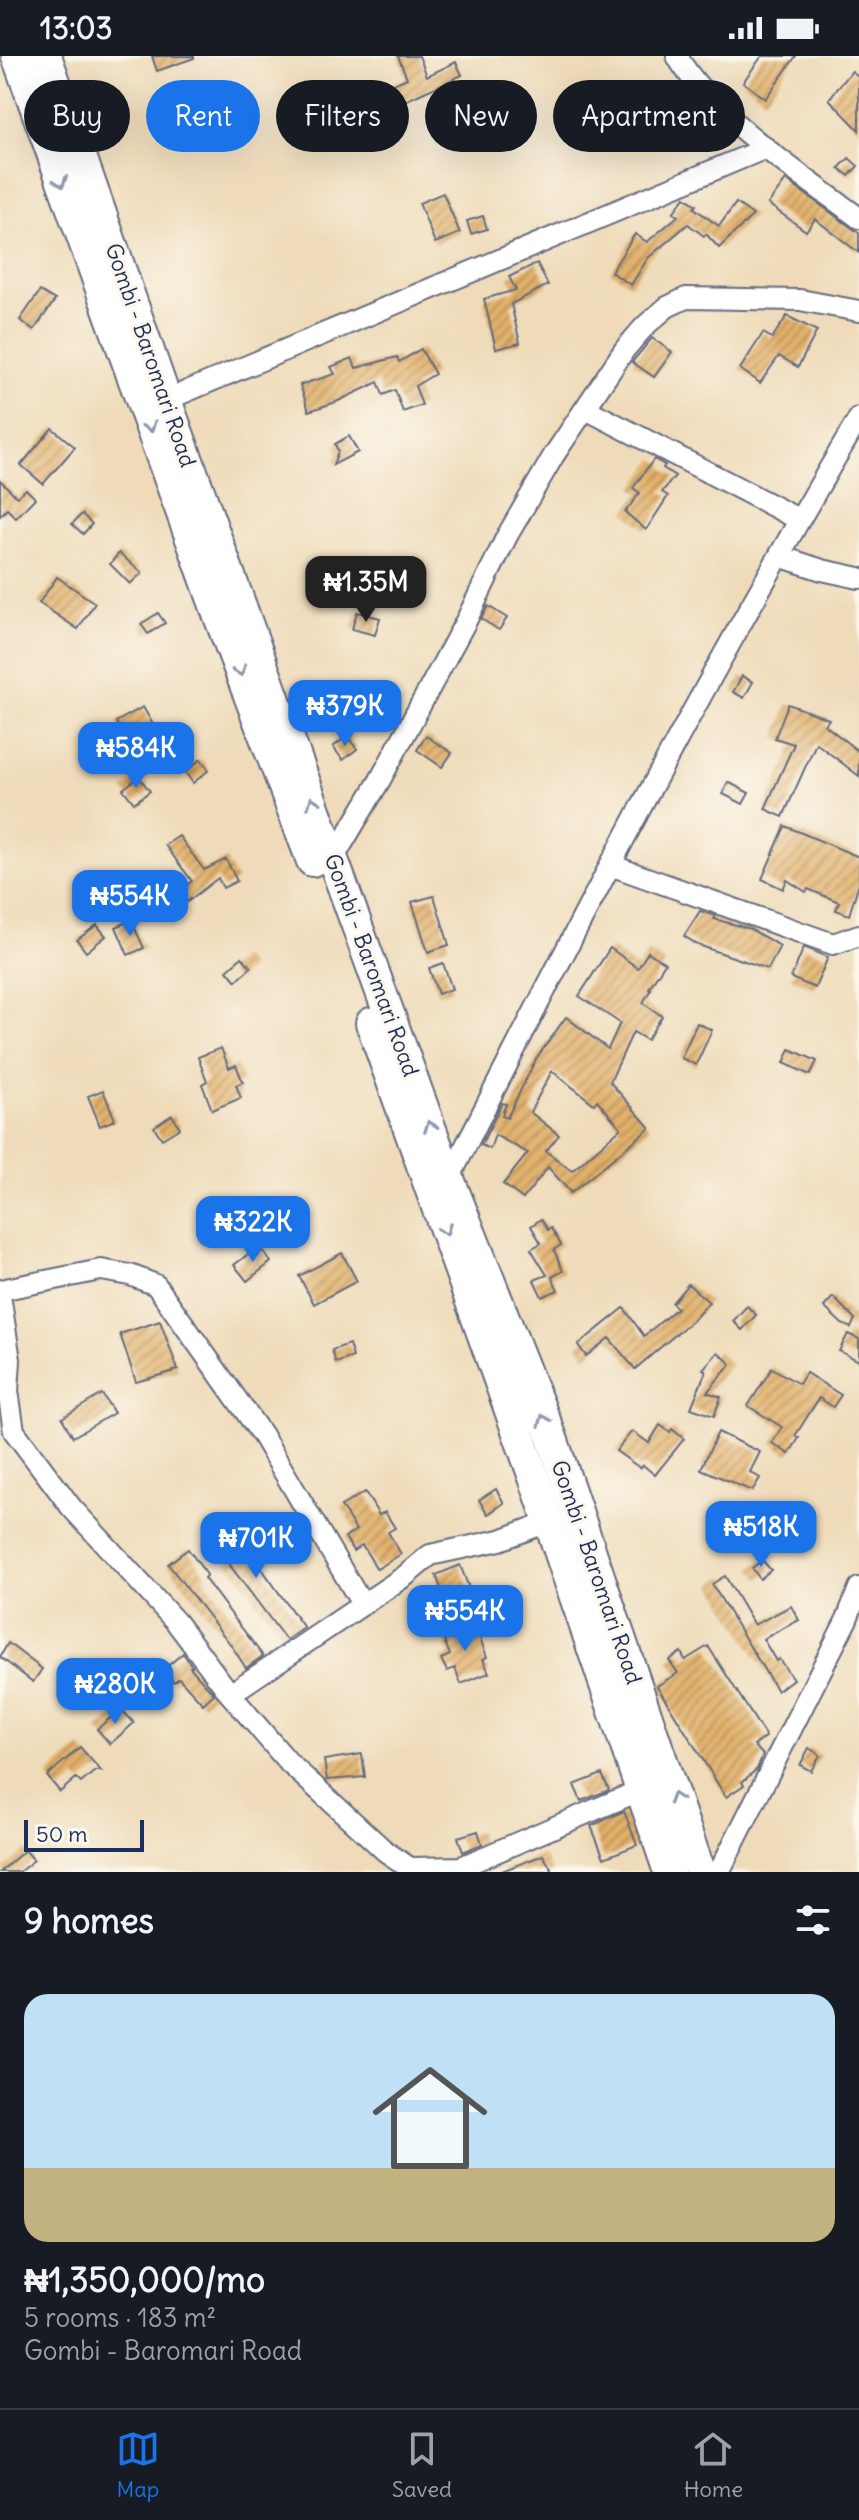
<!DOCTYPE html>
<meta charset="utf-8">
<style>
body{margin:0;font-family:Delius,sans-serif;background:#242831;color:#f1f3f6;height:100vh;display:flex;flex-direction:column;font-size:30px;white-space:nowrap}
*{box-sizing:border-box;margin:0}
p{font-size:26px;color:#9ea1a6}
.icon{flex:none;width:44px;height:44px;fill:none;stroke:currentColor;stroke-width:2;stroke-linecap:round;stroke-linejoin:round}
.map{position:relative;height:1816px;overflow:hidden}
.side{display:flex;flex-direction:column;background:#171b24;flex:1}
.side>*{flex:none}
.banner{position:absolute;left:24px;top:24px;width:812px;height:72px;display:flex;gap:16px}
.scale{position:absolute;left:24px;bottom:20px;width:120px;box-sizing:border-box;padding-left:8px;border:4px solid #1b2f5e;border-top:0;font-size:22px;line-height:28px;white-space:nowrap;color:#1b2f5e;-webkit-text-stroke:6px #fbf7ec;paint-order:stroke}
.price{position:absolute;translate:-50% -68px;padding:0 18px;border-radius:16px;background:#1a73e8;color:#fff;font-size:26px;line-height:52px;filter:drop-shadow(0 2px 4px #0008)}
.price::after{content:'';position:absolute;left:50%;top:48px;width:24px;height:18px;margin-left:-12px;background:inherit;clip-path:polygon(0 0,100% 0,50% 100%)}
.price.on{background:#222;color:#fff}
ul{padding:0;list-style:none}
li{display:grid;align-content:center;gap:16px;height:424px;padding:0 24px}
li+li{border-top:2px solid #363941}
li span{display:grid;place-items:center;height:248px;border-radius:24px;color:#555}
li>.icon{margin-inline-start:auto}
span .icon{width:144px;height:144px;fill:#fffc;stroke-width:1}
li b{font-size:34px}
h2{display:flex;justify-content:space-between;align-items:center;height:96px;padding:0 24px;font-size:34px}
.chip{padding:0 28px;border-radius:36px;background:#171b24;box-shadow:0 8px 32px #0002;font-size:28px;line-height:72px}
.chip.on{background:#1a73e8;color:#fff}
.status{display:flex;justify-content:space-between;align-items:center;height:56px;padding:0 40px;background:#171b24;direction:ltr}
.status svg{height:22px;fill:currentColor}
.dock{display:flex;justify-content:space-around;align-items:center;height:112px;border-top:2px solid #363941;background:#171b24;font-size:22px;color:#9ea1a6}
.dock a{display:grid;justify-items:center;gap:4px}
.dock .on{color:#1a73e8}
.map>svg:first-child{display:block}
</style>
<div class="status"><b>13:03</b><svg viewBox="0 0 49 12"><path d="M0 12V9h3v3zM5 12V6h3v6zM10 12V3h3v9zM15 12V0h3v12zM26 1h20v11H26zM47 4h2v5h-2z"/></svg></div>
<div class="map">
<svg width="859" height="1816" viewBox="0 0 859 1816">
<defs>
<pattern id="building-hatch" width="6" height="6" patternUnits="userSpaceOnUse" patternTransform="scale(2)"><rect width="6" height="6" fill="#e2b069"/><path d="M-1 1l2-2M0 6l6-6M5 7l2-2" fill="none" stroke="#b6905a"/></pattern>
</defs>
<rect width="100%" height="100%" fill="#fbf7ec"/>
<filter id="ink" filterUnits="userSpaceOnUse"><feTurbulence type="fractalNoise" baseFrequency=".0125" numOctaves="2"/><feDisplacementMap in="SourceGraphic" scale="16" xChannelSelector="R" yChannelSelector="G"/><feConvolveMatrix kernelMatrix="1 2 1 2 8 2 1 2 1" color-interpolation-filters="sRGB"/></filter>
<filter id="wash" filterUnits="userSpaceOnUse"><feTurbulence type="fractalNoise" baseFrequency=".006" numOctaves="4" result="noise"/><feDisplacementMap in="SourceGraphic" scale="32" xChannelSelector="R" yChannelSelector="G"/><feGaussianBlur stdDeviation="1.8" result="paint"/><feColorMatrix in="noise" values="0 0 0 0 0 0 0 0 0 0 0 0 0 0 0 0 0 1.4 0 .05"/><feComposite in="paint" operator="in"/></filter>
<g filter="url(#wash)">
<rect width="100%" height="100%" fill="#efdbb9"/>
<g id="blocks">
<!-- building -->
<g fill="url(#building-hatch)" fill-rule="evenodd">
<path d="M152,0H194V2L157,15Z"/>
<path d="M398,0H419L427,20L456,6L462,19L308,89L300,70L407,22Z"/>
<path d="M762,0H796L765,43L743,26Z"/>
<path d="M852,15L859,21V74L829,43Z"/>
<path d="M849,102L858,110L849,120L839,112Z"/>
<path d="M786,124L859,177V197L815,163L806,175L768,148Z"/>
<path d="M443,137L460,177L435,187L419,147Z"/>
<path d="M685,141L696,149L694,152L719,170L736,147L753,159L719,192L706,178L704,180L688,168L648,202L631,229L611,216L635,178L647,186L678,160L673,157Z"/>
<path d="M483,160L487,173L471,178L467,165Z"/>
<path d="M537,207L548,229L511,248L520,287L496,293L484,243L516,234L509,221Z"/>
<path d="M40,235L55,244L34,274L20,264Z"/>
<path d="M787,260L817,275L798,311L779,300L760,327L740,313L763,277L772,282Z"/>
<path d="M652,282L672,296L654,321L632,306Z"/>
<path d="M421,293L435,318L415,330L422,349L403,356L395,334L383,339L378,326L336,346L309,355L300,329L335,318L331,311L352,302L356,312L397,301L399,306Z"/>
<path d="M52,372L75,391L43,428L21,409Z"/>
<path d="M349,380L358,396L333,409L338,395L335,388Z"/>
<path d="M654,403L665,409L663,412L675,420L662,436L668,440L646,474L625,456L640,437L633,432Z"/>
<path d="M0,424L17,441L26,433L35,442L16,462L7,453L0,460Z"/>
<path d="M82,458L92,468L83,478L72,468Z"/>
<path d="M119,497L142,517L130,528L110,508Z"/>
<path d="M57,521L95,547L78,573L39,547Z"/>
<path d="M488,550L507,562L499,574L481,563Z"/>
<path d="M357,556L380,562L375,579L352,573Z"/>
<path d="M158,557L165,567L148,578L141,568Z"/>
<path d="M742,620L753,626L744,642L733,636Z"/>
<path d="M788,648L829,663L825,669L859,696V720L816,687L783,761L765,753L794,688L775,682Z"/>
<path d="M143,651L172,702L146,717L116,666Z"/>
<path d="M347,680L357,693L343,704L333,691Z"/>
<path d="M426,680L452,697L442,711L417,694Z"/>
<path d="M201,703L209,714L193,727L185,716Z"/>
<path d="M139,721L150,735L134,747L123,733Z"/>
<path d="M728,726L749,737L743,748L723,738Z"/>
<path d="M785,770L859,801V827L849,859L836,854L839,846L808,833L806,836L787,824L783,833L762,823Z"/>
<path d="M179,780L204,814L226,803L237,825L223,832L218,822L178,853L170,842L192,825L165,789Z"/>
<path d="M148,821L169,850L157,857L137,828Z"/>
<path d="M434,840L449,889L428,896L412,846Z"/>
<path d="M700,855L716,860L714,863L750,873L780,890L768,913L698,889L684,880Z"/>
<path d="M131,864L144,892L128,899L116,871Z"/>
<path d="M97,869L106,880L86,896L77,884Z"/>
<path d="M804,891L828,901L815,932L791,922Z"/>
<path d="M610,892L638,912L648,896L665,907L649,932L651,933L643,947L662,960L647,984L633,976L610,1026L650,1072L571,1137L548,1111L523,1143L503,1128L528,1097L495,1079L490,1093L481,1089L502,1047L506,1048L502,1060L507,1062L536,1003L566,961L608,993L620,967L579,940ZM552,1015L594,1048L597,1044L621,1072L572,1115L546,1095L559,1079L530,1056Z"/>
<path d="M242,901L251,911L236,925L227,914Z"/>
<path d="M443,907L452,933L438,938L429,912Z"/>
<path d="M697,967L712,974L696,1009L681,1002Z"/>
<path d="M221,992L229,1012L236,1009L243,1026L236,1029L241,1042L212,1054L202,1028L207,1025L198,1001Z"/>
<path d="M790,993L817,1005L810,1019L784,1007Z"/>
<path d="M103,1034L115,1064L100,1070L88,1040Z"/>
<path d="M172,1059L180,1072L162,1083L154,1071Z"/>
<path d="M541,1163L548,1174L551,1172L561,1189L554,1194L563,1215L552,1221L558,1234L542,1241L534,1224L547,1219L531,1193L541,1187L531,1170Z"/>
<path d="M259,1190L271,1206L247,1225L234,1209Z"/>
<path d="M342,1197L357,1225L314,1248L299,1220Z"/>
<path d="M688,1228L709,1246L695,1262L635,1313L609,1282L586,1300L578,1289L624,1252L644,1280L677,1252L672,1247Z"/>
<path d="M833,1241L855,1263L851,1272L842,1268L824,1251Z"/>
<path d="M747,1250L756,1259L742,1274L733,1265Z"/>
<path d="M160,1265L178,1314L136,1326L120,1278Z"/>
<path d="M848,1278L859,1283V1305L839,1295Z"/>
<path d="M349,1288L353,1301L336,1307L332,1294Z"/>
<path d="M718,1296L731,1308L707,1336L721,1341L714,1360L691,1352L706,1315L703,1313Z"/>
<path d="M772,1312L799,1328L806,1317L841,1339L833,1351L819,1342L795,1380L799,1382L789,1398L772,1387L782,1371L748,1350Z"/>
<path d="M102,1338L114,1357L73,1381L62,1362Z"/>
<path d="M660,1369L670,1376L672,1373L684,1383L655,1419L643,1409L640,1412L616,1395L632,1375L649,1387Z"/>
<path d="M718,1376L760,1396L750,1416L760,1422L752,1435L701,1413Z"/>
<path d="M496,1433L504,1447L488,1458L479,1444Z"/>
<path d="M365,1436L379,1459L385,1456L395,1472L388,1476L401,1498L377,1513L362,1489L353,1495L345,1481L356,1474L341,1450Z"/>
<path d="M228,1465L304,1572L286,1584L208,1480Z"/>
<path d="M188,1493L207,1519L204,1522L263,1600L246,1612L231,1589L168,1508Z"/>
<path d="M762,1504L771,1514L760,1523L752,1512Z"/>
<path d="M460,1509L471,1537L446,1546L436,1519Z"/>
<path d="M725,1520L754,1569L791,1550L799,1564L763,1583L776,1605L779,1603L793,1623L777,1635L712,1528Z"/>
<path d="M435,1547L441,1562L420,1570L414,1556Z"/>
<path d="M474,1566L487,1601L483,1603L489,1617L461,1628L455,1612L447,1615L441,1603L450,1599L442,1579Z"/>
<path d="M8,1587L42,1613L33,1626L0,1601Z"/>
<path d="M708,1590L766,1681L754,1689L763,1699L757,1713L742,1726L744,1729L726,1741L657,1630L678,1617L669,1604L681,1596L685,1604Z"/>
<path d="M183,1597L192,1610L190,1611L214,1638L203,1648L179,1622L174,1626L163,1614Z"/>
<path d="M121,1653L134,1667L110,1688L97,1673Z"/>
<path d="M80,1691L101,1715H95L81,1727L76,1722L60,1736L47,1720Z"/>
<path d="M809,1692L820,1699L811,1715L800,1709Z"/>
<path d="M362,1698L365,1721L327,1724L324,1704Z"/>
<path d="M602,1718L609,1734L581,1745L574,1729Z"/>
<path d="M624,1755L637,1789L604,1802L591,1770Z"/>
<path d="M478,1775L482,1788L463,1796L458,1781Z"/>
<path d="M25,1794L34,1804L19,1816H0Z"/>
<path d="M543,1799L553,1816H503L502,1815Z"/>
</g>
</g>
</g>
<g filter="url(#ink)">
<use href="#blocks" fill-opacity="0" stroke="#656b7e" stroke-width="2"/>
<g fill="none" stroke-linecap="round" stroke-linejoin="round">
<defs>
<g id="street">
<path d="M677,0C711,60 803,120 859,162"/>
<path d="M166,344L766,92"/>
<path d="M586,353L798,463"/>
<path d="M779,500L822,514L859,522"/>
<path d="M333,803L380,724L467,563L507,480L554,399L625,293L645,270L667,251L686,242L800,244L859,255"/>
<path d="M610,809L833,888L859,879"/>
<path d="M449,1123C579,865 712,610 859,362"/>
<path d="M0,1234L101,1214L130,1219L156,1229L262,1379L362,1548"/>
<path d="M0,1239L10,1304L8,1335L14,1375L71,1451L176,1566L230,1638L289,1707L385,1795L410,1812L461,1811L641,1734"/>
<path d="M230,1638L405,1520L430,1499L500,1484L548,1466"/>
<path d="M719,1816L847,1563L859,1532"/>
</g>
<g id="primary">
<path d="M17,0L217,555L312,805"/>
<path d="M46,0L166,344L449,1123L552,1382L700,1816"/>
<path d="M371,967L536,1427L669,1816"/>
</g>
</defs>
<!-- street casing -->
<use href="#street" stroke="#656b7e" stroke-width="24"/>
<!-- primary casing -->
<use href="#primary" stroke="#656b7e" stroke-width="34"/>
<!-- street -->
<use href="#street" stroke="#fff" stroke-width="20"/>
<!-- primary -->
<use href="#primary" stroke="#fff" stroke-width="30"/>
</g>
<!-- one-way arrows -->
<defs><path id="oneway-chevron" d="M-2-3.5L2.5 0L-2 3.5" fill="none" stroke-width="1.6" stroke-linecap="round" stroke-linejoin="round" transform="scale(2)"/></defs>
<g stroke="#8d97ae">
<use href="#oneway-chevron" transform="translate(61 126) rotate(71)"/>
<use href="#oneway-chevron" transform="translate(150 371) rotate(70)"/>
<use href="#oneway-chevron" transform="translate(240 615) rotate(69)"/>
<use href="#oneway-chevron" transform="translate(313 746) rotate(-110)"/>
<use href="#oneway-chevron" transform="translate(430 1070) rotate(-110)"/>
<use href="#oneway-chevron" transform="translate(445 1174) rotate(70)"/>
<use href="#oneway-chevron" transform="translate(544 1364) rotate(-113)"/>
<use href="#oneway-chevron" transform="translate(675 1742) rotate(-109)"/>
</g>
</g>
<g text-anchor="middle" stroke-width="6" stroke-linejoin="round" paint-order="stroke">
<!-- street labels -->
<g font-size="22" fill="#1b2f5e" stroke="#fbf7ec">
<text transform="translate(151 299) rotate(71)" y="8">Gombi - Baromari Road</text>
<text transform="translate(372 909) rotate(70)" y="8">Gombi - Baromari Road</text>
<text transform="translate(597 1516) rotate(71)" y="8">Gombi - Baromari Road</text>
</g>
</g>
</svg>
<div class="scale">50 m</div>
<b class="price on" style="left:366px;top:568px">₦1.35M</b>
<b class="price" style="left:345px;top:692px">₦379K</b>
<b class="price" style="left:136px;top:734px">₦584K</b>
<b class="price" style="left:130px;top:882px">₦554K</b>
<b class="price" style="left:253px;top:1208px">₦322K</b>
<b class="price" style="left:761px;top:1513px">₦518K</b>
<b class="price" style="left:256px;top:1524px">₦701K</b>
<b class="price" style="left:465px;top:1597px">₦554K</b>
<b class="price" style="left:115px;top:1670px">₦280K</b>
<div class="banner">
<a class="chip">Buy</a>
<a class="chip on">Rent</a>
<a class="chip">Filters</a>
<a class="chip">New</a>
<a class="chip">Apartment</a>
</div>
</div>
<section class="side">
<h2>9 homes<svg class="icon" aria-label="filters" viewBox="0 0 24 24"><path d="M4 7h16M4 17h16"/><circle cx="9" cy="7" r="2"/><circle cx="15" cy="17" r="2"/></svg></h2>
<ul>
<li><span style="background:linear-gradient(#bfe0f5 70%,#c2b280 0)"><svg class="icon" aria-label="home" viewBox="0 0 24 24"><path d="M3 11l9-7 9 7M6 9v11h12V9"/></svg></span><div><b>₦1,350,000/mo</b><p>5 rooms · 183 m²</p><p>Gombi - Baromari Road</p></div></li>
</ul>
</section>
<nav class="dock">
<a class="on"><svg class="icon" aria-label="map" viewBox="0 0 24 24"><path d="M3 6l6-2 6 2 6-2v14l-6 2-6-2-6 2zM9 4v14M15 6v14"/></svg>Map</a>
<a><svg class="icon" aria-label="saved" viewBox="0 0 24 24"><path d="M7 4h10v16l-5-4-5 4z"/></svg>Saved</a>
<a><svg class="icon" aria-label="home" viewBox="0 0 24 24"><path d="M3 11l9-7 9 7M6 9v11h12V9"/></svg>Home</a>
</nav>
